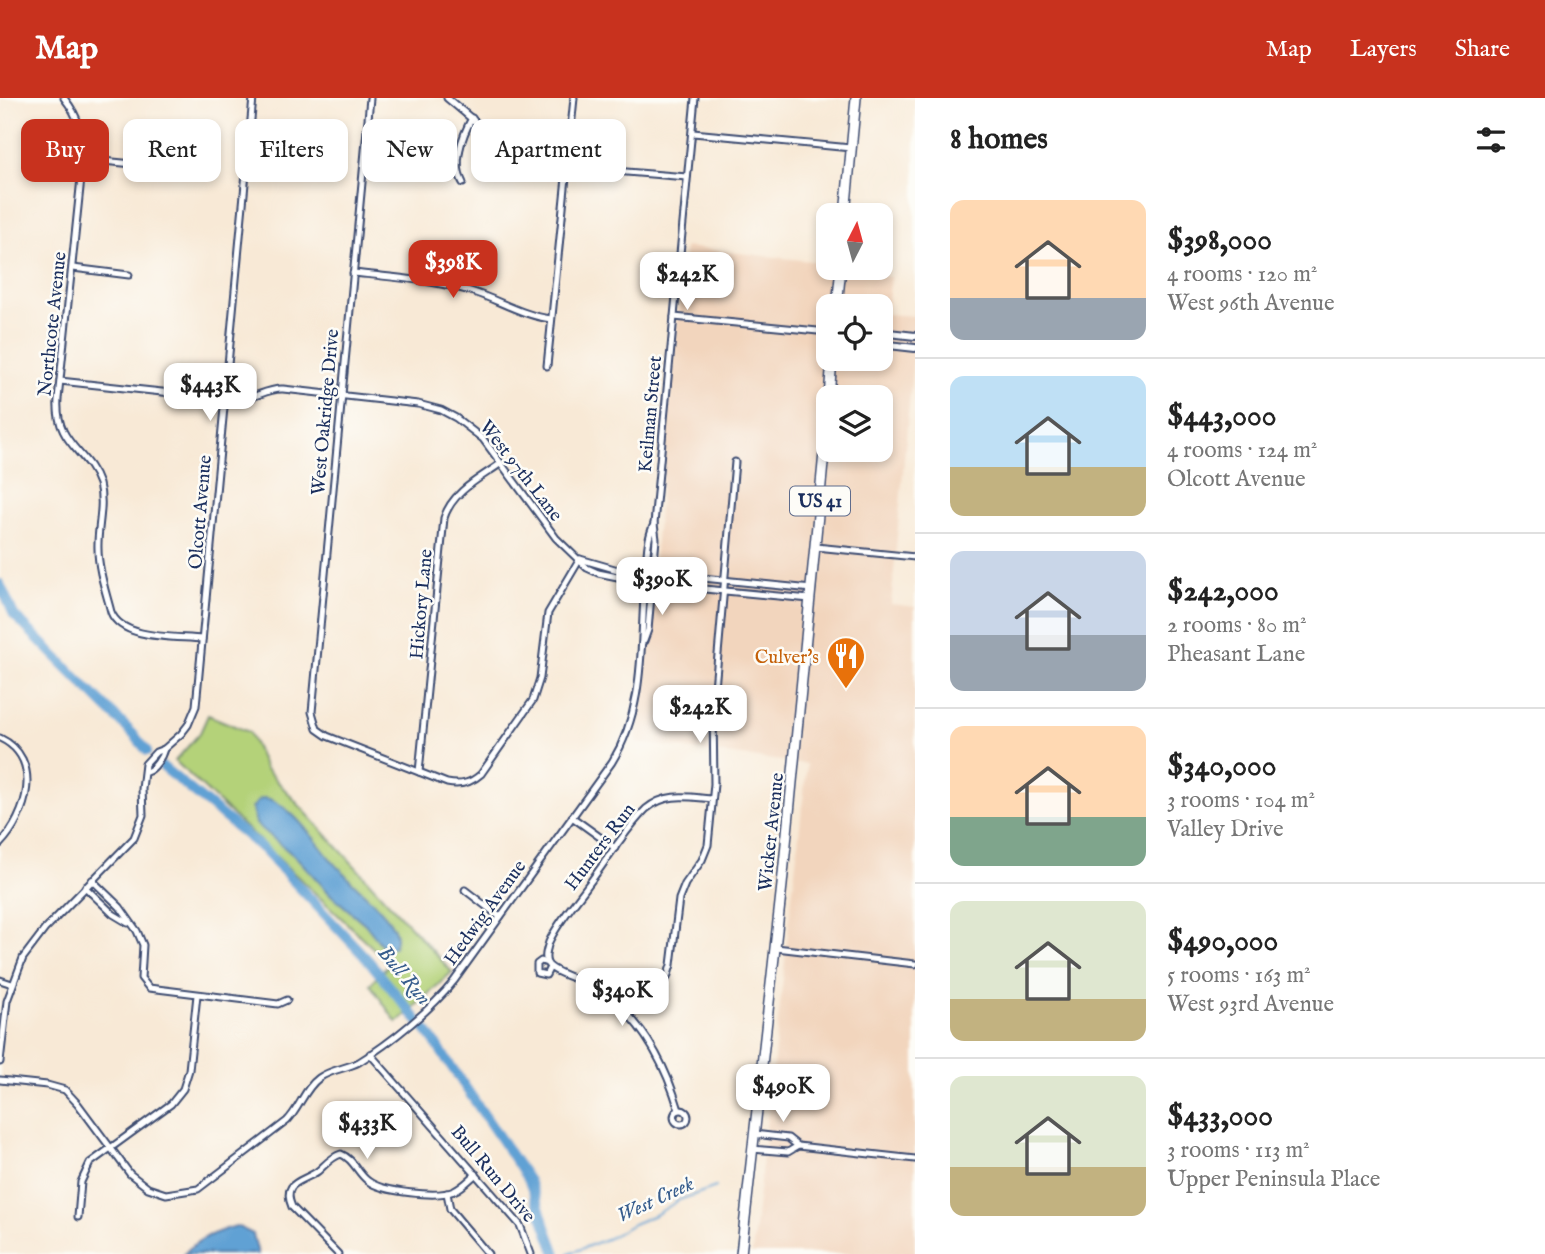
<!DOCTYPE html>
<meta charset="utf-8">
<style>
body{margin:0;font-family:"IM FELL English",serif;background:#f2f2f2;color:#222;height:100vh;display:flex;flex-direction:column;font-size:26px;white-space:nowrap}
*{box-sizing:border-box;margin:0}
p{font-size:23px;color:#767676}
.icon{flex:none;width:38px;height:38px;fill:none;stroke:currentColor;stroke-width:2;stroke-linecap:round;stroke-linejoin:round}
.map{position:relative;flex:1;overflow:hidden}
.sheet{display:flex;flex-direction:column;background:#fff;width:630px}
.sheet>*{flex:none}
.guide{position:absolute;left:21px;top:21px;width:665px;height:63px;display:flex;gap:14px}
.needle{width:46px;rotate:6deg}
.controls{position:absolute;left:816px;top:105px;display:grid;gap:14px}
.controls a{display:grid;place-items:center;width:77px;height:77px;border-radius:14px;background:#fff;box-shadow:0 4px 10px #0003;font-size:35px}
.price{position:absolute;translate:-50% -60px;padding:0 16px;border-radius:14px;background:#fff;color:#222;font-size:23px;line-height:46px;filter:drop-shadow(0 2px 4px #0008)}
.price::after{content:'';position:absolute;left:50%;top:42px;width:21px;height:16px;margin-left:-10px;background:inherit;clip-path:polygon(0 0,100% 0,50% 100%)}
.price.on{background:#c8321e;color:#fff}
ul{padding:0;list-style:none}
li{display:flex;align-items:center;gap:21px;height:175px;padding:0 35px}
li+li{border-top:2px solid #e0e0e0}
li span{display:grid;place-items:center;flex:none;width:196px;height:140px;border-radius:14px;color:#555}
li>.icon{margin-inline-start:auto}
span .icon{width:84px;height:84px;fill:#fffc;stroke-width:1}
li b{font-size:30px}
h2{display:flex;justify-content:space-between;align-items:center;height:84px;padding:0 35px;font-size:30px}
.chip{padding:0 24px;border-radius:14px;background:#fff;box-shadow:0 4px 10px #0003;font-size:24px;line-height:63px}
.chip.on{background:#c8321e;color:#fff}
header{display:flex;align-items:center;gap:42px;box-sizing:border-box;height:98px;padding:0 35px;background:#c8321e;color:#fff}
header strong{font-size:33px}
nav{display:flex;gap:38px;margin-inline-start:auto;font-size:24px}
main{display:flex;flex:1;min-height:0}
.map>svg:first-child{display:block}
</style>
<header>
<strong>Map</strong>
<nav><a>Map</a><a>Layers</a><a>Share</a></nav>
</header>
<main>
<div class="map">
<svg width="915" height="1156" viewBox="0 0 915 1156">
<rect width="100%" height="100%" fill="#fdfcf7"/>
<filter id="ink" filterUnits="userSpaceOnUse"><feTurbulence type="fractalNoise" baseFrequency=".0143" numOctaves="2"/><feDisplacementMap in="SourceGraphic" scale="14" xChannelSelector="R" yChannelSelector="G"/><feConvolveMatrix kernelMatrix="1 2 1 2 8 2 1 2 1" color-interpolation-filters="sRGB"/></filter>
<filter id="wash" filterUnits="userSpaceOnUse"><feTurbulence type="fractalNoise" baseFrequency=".00686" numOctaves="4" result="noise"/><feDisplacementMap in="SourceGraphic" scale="28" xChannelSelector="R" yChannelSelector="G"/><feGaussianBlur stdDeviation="1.57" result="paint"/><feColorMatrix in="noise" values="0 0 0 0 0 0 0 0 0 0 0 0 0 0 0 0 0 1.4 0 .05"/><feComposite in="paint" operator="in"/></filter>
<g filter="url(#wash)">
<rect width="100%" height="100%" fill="#f8e9d6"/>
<!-- built -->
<path fill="#f2d5bd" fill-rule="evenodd" d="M685,149L828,165L830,172L891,179L886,216L915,218V240L891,506L915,509V1156H752L807,666L636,645ZM828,208H880V261H828ZM828,299H880V352H828Z"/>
<!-- green -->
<path fill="#b4d279" stroke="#68806c" stroke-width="2" d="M208,617L249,634L265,670L452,874L397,925L370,886L390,866L175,663L200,635Z"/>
<!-- water -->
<g fill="#60a1d4" stroke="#3e6899" stroke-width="2">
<path d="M264,700C289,702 321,751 338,770L341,771C352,790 410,826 393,850H384L365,826L331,797L299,762L256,726L252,710L259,702Z"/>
<path d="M236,1128L253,1136L258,1156H184C198,1140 216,1134 236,1128Z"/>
</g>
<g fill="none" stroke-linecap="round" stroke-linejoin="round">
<!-- stream -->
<path stroke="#60a1d4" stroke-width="2" d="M568,1156L609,1140L633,1126L657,1116L679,1102L716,1089"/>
<!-- river -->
<g stroke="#60a1d4" stroke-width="10">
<path d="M0,486L14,517L135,638L147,653"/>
<path d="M163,669L264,752L369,863L432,940L529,1083L556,1156"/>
</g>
</g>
</g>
<g filter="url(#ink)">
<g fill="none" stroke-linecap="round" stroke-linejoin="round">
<defs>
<g id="minor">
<path d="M64,0C80,20 83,36 83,61L58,301C55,347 87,351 99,386C105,408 97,429 98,451C98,472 106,494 111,514C122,542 176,538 202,541"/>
<path d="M370,0L312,614L317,631L327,638L447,685C461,688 471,685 481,676L533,602L540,580L548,515L580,461"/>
<path d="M447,0L503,47L534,62L566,69L687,79"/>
<path d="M693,35L851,50"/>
<path d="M83,61L143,67"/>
<path d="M463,85C452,66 462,38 472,20"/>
<path d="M73,170L129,177"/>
<path d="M353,175C392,179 432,182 470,193C497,201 523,218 551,221"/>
<path d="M674,219L828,234"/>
<path d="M547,268L574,0"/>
<path d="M60,283L236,302C254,302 266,290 283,291L418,306L441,312L456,320L483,341L556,440L587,470L598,475L652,486L810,501"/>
<path d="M816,449L915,459"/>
<path d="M580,461L625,474L653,475L812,491"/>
<path d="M644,543L648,532L656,441L654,426L695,0"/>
<path d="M0,640C44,661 27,718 0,746"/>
<path d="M146,674C154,672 162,659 164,651"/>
<path d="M419,674L444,420C452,394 480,380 500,366"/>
<path d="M572,719L615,750"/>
<path d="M92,782L120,809L137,833L143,847L141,880L149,890L278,906L287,902"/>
<path d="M85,789L113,816L128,825"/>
<path d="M465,792L500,819"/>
<path d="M776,850L915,866"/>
<path d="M547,865L541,863L537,866V875L546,877L550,869"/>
<path d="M0,882L12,886"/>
<path d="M628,917L661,888L667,880L671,867L679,801L685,786L702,762L708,747L714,686L713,613L735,364"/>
<path d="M370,956L520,1127L531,1156"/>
<path d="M0,964L7,903L23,860L45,831L134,740L143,717L142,691L145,666L156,654L164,651L181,636L188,627L196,608L253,0"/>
<path d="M0,982L47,987L65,992L78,1006L130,1076L148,1090L166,1096L198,1091L287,1023C300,1010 304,991 319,980C331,971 346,971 359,964C390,945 432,911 454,883L612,664C648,605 639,539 646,473C647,457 647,440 654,426"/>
<circle cx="681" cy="1019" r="7"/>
<path d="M679,1012C665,965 641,919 598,891C586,883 551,875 547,865C544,858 547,851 549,844C558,824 575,805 588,787C607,762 624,733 646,711C666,694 688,699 712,701"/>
<path d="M754,1036L788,1040L798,1048L915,1061"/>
<path d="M752,1051L788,1054L798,1048"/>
<path d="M447,1095L450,1111L488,1156"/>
<path d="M78,1119L81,1084L90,1065L171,1006L183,991L189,972L197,897"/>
<path d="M338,1156L292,1109C281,1083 303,1084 318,1073C325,1067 331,1059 341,1056C354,1061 357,1075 368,1083C382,1094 438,1100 454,1093C463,1089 469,1082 476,1076"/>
</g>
<g id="tertiary">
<path d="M880,234L915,238"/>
<path d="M880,246L915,250"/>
</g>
<g id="trunk">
<path d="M845,117L856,0"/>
<path d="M837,208L841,170"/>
<path d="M829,299L832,261"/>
<path d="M741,1156L782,787L828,314"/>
</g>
</defs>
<!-- minor casing -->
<use href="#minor" stroke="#3c4b70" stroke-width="9"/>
<!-- tertiary casing -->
<use href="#tertiary" stroke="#3c4b70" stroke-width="10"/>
<!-- trunk casing -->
<use href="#trunk" stroke="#3c4b70" stroke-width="12"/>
<!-- minor -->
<use href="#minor" stroke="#fff" stroke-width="5"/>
<!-- tertiary -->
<use href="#tertiary" stroke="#fff" stroke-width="6"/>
<!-- trunk -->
<use href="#trunk" stroke="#fff" stroke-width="9"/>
</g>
</g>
<!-- icons -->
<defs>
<symbol id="restaurant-pin" viewBox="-11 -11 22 30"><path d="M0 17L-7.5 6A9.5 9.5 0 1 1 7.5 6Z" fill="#e8710a" stroke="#fdfcf7"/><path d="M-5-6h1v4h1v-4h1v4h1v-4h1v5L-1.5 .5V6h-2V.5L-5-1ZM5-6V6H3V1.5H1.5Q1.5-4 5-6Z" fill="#fff"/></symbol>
</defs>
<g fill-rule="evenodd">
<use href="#restaurant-pin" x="824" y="536" width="44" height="60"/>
</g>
<g text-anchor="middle" stroke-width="5" stroke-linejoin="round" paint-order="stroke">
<!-- shield labels -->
<rect fill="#fdfcf7" stroke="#5f6c8c" stroke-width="2" x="790" y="388.5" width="60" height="29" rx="5"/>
<g font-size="18" font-weight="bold" fill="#1b2f5e">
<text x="820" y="409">US 41</text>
</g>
<!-- street labels -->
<g font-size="19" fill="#1b2f5e" stroke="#fdfcf7">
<text transform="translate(51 226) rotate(-84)" y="7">Northcote Avenue</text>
<text transform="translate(324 314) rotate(-85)" y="7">West Oakridge Drive</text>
<text transform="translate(649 316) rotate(-85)" y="7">Keilman Street</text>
<text transform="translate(522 372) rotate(52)" y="7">West 97th Lane</text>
<text transform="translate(199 414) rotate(-85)" y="7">Olcott Avenue</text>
<text transform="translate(420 506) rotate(-85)" y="7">Hickory Lane</text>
<text transform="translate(770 734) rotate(-84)" y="7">Wicker Avenue</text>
<text transform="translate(599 748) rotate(-53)" y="7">Hunters Run</text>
<text transform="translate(484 814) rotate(-54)" y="7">Hedwig Avenue</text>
<text transform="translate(494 1075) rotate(50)" y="7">Bull Run Drive</text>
</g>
<!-- food labels -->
<g font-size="19" fill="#c56008" stroke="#fdfcf7" text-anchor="end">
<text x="819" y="565">Culver's</text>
</g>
<!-- water labels -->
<g font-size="21" font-style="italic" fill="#375d8d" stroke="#fdfcf7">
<text transform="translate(405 877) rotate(50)" y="7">Bull Run</text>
<text transform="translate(655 1101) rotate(-25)" y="7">West Creek</text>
</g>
</g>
</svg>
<div class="controls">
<a><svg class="needle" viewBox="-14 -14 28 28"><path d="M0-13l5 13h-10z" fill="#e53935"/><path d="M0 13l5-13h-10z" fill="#767676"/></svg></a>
<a><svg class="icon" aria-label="locate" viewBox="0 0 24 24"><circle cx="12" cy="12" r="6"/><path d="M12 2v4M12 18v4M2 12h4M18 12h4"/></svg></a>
<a><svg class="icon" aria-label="layers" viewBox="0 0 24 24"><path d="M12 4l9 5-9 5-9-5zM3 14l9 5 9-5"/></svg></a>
</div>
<b class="price on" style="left:453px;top:202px">$398K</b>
<b class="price" style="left:687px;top:214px">$242K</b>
<b class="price" style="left:210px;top:325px">$443K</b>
<b class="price" style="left:662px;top:519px">$390K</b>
<b class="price" style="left:700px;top:647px">$242K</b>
<b class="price" style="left:622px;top:930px">$340K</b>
<b class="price" style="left:783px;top:1026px">$490K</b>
<b class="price" style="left:367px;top:1063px">$433K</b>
<div class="guide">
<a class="chip on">Buy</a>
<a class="chip">Rent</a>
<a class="chip">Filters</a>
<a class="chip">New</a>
<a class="chip">Apartment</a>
</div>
</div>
<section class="sheet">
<h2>8 homes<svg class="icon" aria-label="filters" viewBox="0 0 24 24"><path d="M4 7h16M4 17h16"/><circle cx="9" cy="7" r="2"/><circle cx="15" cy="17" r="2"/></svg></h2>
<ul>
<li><span style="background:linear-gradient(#ffd9b3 70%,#9aa5b1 0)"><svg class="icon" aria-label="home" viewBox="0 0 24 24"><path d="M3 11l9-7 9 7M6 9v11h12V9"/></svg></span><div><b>$398,000</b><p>4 rooms · 120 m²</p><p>West 96th Avenue</p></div></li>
<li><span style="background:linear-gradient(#bfe0f5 65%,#c2b280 0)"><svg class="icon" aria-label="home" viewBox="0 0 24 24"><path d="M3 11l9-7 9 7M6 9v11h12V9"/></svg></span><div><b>$443,000</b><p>4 rooms · 124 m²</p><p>Olcott Avenue</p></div></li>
<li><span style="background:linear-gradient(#c9d6e8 60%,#9aa5b1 0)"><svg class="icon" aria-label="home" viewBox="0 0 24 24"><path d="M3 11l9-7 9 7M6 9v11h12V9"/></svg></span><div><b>$242,000</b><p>2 rooms · 80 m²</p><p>Pheasant Lane</p></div></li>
<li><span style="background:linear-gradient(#ffd9b3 65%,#7fa58c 0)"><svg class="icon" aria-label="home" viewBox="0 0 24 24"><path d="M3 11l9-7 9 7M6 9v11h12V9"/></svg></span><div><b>$340,000</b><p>3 rooms · 104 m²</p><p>Valley Drive</p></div></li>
<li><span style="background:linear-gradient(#dfe7d0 70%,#c2b280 0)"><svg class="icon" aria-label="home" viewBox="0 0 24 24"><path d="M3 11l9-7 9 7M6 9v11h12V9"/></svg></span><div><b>$490,000</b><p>5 rooms · 163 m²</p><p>West 93rd Avenue</p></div></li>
<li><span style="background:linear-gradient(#dfe7d0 65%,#c2b280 0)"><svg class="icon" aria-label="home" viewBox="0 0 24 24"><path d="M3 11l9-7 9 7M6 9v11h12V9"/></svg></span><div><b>$433,000</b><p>3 rooms · 113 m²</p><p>Upper Peninsula Place</p></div></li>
</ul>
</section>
</main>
